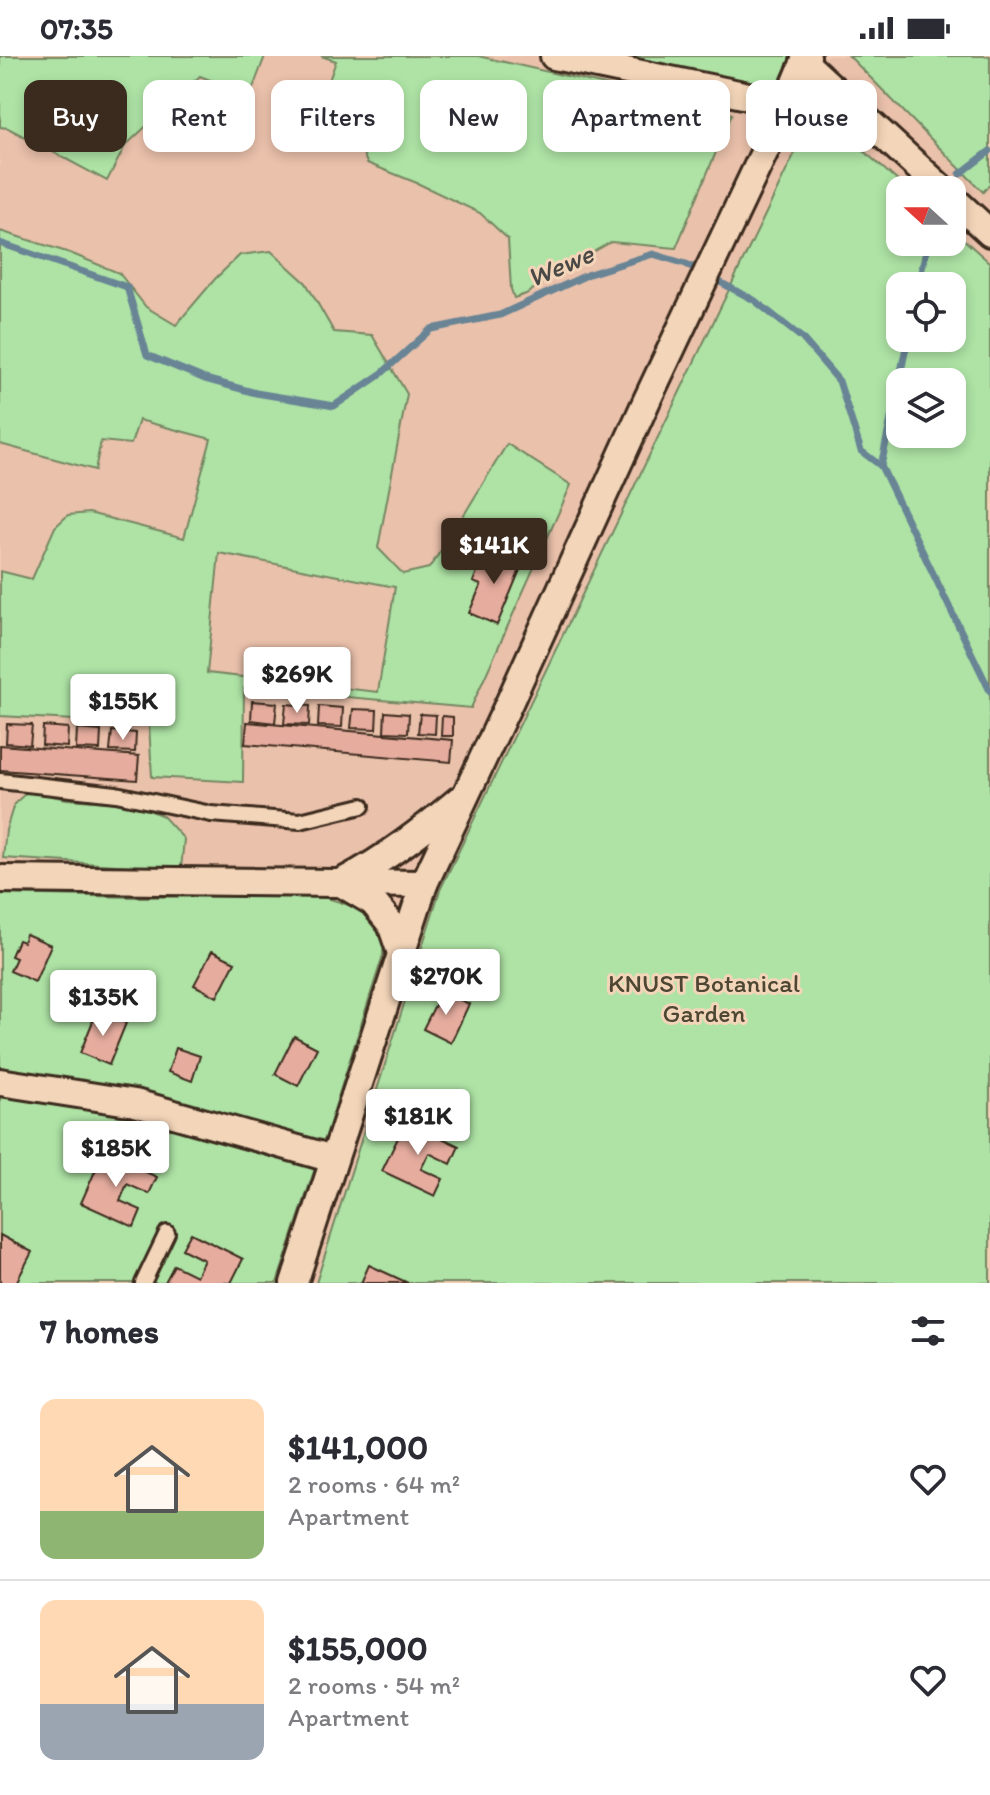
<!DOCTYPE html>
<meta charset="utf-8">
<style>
body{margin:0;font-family:Itim,sans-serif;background:#f7f7f7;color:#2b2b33;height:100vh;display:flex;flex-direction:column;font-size:30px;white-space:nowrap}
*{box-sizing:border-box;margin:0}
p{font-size:26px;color:#7c7c81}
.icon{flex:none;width:44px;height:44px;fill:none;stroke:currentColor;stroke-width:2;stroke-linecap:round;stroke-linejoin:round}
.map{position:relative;height:1227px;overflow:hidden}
.drawer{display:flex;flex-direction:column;background:#fff;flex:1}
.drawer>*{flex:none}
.guide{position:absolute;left:24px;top:24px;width:942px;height:72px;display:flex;gap:16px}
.needle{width:52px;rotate:291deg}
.fabs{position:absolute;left:886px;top:120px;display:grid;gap:16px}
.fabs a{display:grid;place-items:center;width:80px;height:80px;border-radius:16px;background:#fff;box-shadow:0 4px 12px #0003;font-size:40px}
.price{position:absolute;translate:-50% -68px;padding:0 18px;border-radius:8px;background:#fff;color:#222;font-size:26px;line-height:52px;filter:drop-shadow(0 2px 4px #0008)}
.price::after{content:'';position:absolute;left:50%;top:48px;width:24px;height:18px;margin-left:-12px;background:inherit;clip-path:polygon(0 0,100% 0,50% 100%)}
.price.selected{background:#3b2a1e;color:#fff}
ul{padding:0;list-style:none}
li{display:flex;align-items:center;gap:24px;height:200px;padding:0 40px}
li+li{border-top:2px solid #e1e1e2}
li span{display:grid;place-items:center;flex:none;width:224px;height:160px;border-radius:16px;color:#555}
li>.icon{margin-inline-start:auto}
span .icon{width:96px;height:96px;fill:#fffc;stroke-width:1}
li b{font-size:34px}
h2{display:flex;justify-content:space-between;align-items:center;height:96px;padding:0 40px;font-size:34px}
.chip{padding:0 28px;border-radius:16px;background:#fff;box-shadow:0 4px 12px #0003;font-size:28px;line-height:72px}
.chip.selected{background:#3b2a1e;color:#fff}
.status{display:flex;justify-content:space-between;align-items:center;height:56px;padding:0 40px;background:#fff;direction:ltr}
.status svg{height:22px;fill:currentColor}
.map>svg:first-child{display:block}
</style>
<div class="status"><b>07:35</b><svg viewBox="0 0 49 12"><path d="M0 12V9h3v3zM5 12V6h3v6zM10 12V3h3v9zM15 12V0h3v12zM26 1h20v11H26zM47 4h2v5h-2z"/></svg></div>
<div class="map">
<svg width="990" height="1227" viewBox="0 0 990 1227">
<rect width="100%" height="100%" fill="#f1ceb4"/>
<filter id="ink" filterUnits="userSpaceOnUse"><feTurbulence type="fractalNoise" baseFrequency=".0125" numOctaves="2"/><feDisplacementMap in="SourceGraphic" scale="16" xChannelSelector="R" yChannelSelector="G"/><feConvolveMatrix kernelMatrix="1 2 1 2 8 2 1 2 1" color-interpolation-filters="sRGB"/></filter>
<g filter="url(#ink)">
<!-- built -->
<path fill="#eac1ab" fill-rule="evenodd" d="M0,0H990V1227H0ZM900,134H952V186H900ZM900,230H952V282H900ZM900,326H952V378H900Z"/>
<!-- green -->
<g fill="#aee3a5" stroke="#748662" stroke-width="2" fill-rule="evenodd">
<path d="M0,0H265L250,40L200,20L125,90L107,125L8,72L0,71Z"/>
<path d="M321,0H478L732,58L676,192L611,186L570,209L526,238L514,242L511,233L508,183L480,157L417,127L367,107L356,81L362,51L325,36L336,5Z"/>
<path d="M602,0H791L776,33Z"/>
<path d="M849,0H990V128L983,136Z"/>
<path d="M816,53L908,134H900V186H952V173L990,207V1227H316L440,834ZM900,230H952V282H900ZM900,326H952V378H900Z"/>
<path d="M0,175L70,197L119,217L146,251L176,269L215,223L240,199L271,195L306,227L334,276L372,279L407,338L378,492L403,518L429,512L456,472L507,388L571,429L471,652L244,632L243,726L152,721L149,668L0,660V515L32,523L55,471L68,459L89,457L184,482L211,383L139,364L131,388L101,385L95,414L0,388ZM219,497L395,531L378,636L207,617Z"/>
<path d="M28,735L67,743L135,748L163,760L184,783L181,813L3,802L6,774L14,748Z"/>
<path d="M0,838L135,841L316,839C338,845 376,854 383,879C384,885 383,893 383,899L323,1089L0,1015Z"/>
<path d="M0,1036L142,1056L317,1106L277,1227H0Z"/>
</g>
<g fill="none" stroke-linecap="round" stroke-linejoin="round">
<!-- stream -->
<g stroke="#678495" stroke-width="7">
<path d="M960,118L990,95"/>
<path d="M0,187L127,231L147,299L205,323L256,337L334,350L381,318L431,273L500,259L589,218L653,198L686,208L702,216"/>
<path d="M712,222L754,244L802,282L839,325L861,395L881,410L990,635"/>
<path d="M918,230L928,186"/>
<path d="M881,410L908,282"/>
</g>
</g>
<!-- building -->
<g fill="#e6ad9f" stroke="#3b2a1e" stroke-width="2">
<path d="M486,493L522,509L497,569L469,557L481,529L473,526Z"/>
<path d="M252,645L277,647L275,667L251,664Z"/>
<path d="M286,648L310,650L309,669L284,668Z"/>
<path d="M319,650L343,652L342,671L318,670Z"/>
<path d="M353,653L377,654L376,673L351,672Z"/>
<path d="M385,656L409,658L408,677L384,676Z"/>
<path d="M420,658L436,659L435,678L418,677Z"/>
<path d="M442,660L453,661V680H441Z"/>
<path d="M247,666L453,684L451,706L245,688Z"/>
<path d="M7,668L32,669L30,689L6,687Z"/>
<path d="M43,670L68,672L67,691L42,689Z"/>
<path d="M77,673L101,675L100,694L76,693Z"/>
<path d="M112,675L136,677L135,696L110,695Z"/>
<path d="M0,689L139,700L137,724L0,714Z"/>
<path d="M26,878L51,889L35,926L10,915L16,902L11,900L18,884L23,886Z"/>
<path d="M212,895L235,906L217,941L194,929Z"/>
<path d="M442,935L469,948L451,987L423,973Z"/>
<path d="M97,955L126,967L109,1009L80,997Z"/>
<path d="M294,980L317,992L298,1030L275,1018Z"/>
<path d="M176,992L200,1000L192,1025L168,1016Z"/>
<path d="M406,1065L459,1090L451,1108L429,1097L421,1113L443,1123L435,1140L382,1115Z"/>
<path d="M103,1097L157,1121L149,1138L127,1128L120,1145L141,1154L134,1171L81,1147Z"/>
<path d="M191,1177L243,1203L231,1227L165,1226L174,1209L196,1220L204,1204L182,1193Z"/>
<path d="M0,1179L32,1196L16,1227H0Z"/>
<path d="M369,1209L408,1227H361Z"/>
</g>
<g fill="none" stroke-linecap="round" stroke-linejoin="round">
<defs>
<g id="lane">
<path d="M0,725L116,738L211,758L300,765L362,750"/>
<path d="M143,1227L167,1177"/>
</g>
<g id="street">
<path d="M554,0L787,48"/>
<path d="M804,6L943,134"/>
<path d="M952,142L990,177"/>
<path d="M0,823L424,828"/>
<path d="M344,825C386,803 423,774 459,744"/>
<path d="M341,827L373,846L391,868L401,897"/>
<path d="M0,1026L135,1047L333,1103"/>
<path d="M294,1227L424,828L510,645L647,344L787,48L807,0"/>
</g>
</defs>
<!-- lane casing -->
<use href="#lane" stroke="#3b2a1e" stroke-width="20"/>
<!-- street casing -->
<use href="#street" stroke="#3b2a1e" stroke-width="32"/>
<!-- lane -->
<use href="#lane" stroke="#f3d5b9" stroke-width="14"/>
<!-- street -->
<use href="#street" stroke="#f3d5b9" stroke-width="26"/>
</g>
</g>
<g text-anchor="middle" stroke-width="6" stroke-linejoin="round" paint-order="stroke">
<!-- park labels -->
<g font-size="26" fill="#4c4632" stroke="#f3d5b9">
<text x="704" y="936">KNUST Botanical<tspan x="704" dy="30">Garden</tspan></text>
</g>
<!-- water labels -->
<g font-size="28" font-style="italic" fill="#4a4846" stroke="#f3d5b9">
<text transform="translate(560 209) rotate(-23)" y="10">Wewe</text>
</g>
</g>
</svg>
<div class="fabs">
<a><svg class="needle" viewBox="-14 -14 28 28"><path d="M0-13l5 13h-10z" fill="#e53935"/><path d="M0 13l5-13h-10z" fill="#7c7c81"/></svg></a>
<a><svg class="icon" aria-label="locate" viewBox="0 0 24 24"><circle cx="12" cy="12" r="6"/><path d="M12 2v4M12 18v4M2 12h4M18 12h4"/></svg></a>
<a><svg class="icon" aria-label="layers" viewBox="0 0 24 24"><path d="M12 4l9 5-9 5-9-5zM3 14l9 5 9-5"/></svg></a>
</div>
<b class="price selected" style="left:494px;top:530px">$141K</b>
<b class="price" style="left:297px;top:659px">$269K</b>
<b class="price" style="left:123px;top:686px">$155K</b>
<b class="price" style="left:446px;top:961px">$270K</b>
<b class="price" style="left:103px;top:982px">$135K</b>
<b class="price" style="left:418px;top:1101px">$181K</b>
<b class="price" style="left:116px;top:1133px">$185K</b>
<div class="guide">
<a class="chip selected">Buy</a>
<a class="chip">Rent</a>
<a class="chip">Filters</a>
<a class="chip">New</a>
<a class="chip">Apartment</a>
<a class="chip">House</a>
</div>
</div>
<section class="drawer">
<h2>7 homes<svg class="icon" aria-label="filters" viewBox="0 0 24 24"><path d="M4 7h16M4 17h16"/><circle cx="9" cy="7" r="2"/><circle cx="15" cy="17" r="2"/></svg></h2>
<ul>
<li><span style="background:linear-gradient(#ffd9b3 70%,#8fb573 0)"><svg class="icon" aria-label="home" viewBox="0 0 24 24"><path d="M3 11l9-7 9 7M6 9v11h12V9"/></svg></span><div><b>$141,000</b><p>2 rooms · 64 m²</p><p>Apartment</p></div><svg class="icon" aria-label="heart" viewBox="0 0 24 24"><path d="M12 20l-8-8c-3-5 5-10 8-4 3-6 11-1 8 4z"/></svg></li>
<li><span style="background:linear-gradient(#ffd9b3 65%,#9aa5b1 0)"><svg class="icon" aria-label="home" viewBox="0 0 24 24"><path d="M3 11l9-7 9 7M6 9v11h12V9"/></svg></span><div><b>$155,000</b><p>2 rooms · 54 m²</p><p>Apartment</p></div><svg class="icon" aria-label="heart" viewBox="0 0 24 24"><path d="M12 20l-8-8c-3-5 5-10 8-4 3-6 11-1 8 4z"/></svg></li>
</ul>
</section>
